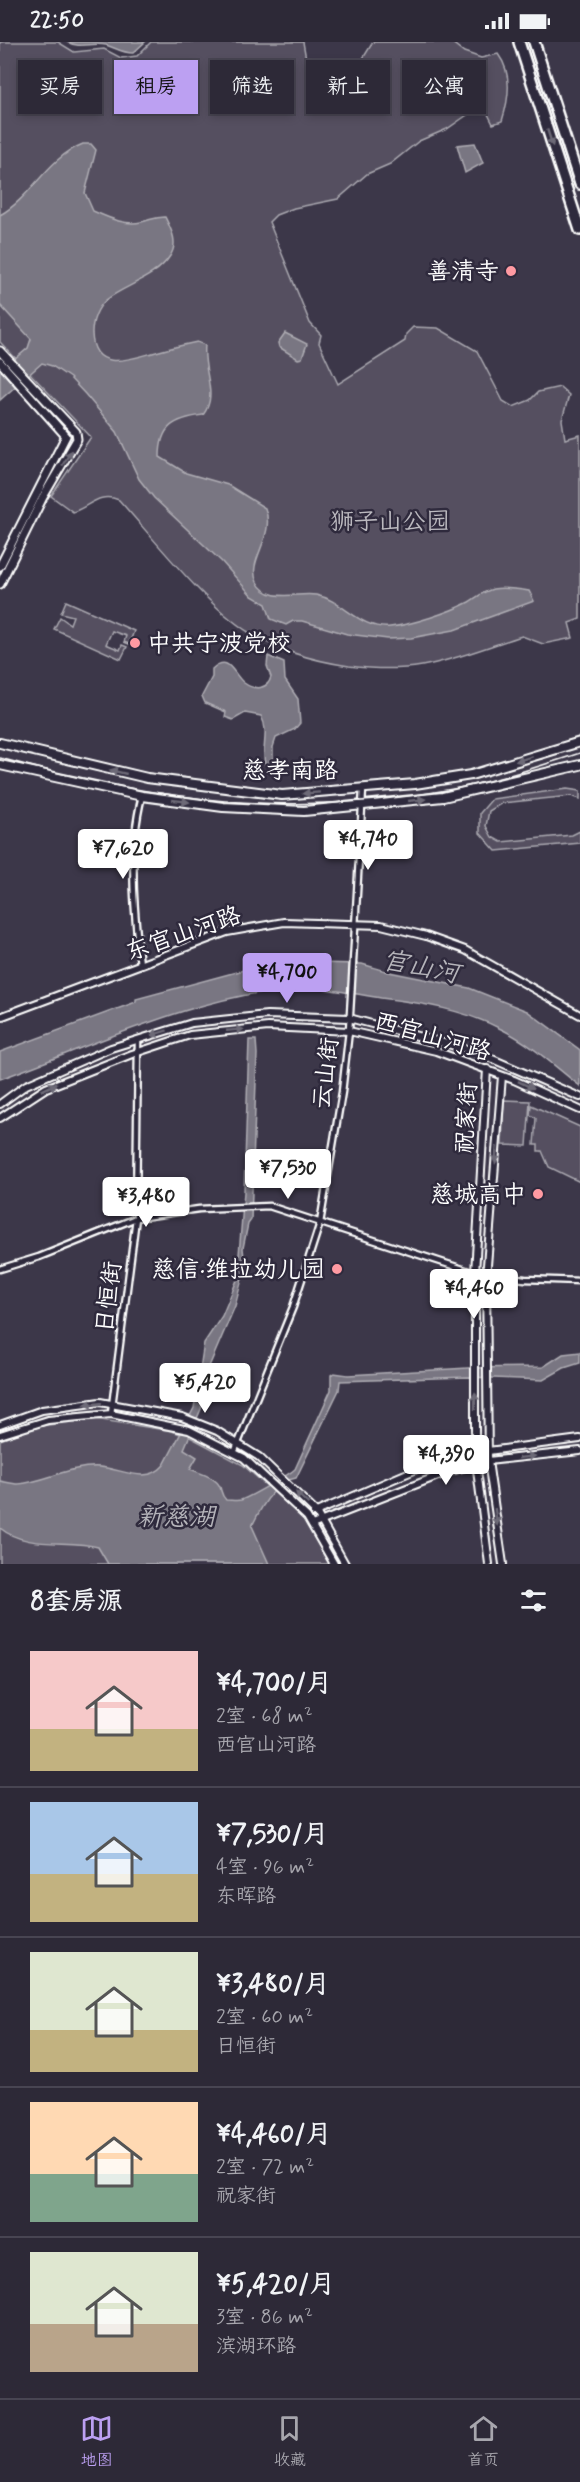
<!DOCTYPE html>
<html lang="zh">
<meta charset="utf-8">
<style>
body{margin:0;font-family:Mynerve,"LXGW WenKai TC",sans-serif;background:#35313f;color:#f1f3f6;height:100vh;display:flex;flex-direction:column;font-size:22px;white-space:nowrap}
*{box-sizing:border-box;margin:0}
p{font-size:20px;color:#a7a6ad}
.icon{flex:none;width:33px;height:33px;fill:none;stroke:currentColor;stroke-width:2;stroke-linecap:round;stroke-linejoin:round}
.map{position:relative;height:1522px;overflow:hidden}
.drawer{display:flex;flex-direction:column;background:#2d2937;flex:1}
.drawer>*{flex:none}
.guide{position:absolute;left:18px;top:18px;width:544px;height:54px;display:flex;gap:12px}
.price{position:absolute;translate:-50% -51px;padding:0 14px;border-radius:6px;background:#fff;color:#222;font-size:20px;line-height:39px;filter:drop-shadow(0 2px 3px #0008)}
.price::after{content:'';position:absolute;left:50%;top:36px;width:18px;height:14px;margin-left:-9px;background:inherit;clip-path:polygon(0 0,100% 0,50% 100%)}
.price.selected{background:#bca0f2;color:#111}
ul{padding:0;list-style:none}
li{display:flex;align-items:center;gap:18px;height:150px;padding:0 30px}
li+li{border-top:2px solid #484552}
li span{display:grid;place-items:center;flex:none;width:168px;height:120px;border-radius:0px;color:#555}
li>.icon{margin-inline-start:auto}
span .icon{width:72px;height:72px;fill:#fffc;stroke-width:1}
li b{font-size:26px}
h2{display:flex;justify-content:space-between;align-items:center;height:72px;padding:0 30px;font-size:26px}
.tag{padding:0 21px;border-radius:0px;background:#2d2937;box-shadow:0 3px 9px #0003,0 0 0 2px #484552;font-size:21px;line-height:54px}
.tag.selected{background:#bca0f2;color:#111}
.status{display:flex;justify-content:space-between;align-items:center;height:42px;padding:0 30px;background:#2d2937;direction:ltr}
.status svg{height:16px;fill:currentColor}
.dock{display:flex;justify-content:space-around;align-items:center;height:84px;border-top:2px solid #484552;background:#2d2937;font-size:16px;color:#a7a6ad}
.dock a{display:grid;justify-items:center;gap:3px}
.dock .selected{color:#bca0f2}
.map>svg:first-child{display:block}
</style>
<div class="status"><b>22:50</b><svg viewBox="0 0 49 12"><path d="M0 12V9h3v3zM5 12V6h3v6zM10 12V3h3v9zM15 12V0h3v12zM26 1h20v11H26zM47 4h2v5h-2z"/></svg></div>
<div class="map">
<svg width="580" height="1522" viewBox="0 0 580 1522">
<rect width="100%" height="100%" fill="#3c3749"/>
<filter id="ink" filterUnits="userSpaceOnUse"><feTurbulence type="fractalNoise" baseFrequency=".0167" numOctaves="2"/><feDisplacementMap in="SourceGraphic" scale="12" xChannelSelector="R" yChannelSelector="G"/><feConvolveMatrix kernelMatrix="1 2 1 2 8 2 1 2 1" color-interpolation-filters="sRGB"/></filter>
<g filter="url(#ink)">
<!-- green -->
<g fill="#555060" stroke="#aaa8b0" stroke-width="1.5">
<path d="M0,0H58L74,10L104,7L121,16L137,14L151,0H303L308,28L324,43L351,36L373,0H451L464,10L481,16L498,12C513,32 509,57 502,79L493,82L483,62L447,87L419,99L390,122L367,132L338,157L294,166L276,173L269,180L310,281L321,293L319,301L338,342L405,299L406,292L413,285L438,286L477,309L503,359L513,365L530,358L538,350L560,345L569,353L562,378L565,397L580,393V577L569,581L573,596L543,602L522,594C489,604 456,618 422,624C398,628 373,627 349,624C316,619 279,609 250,591C205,563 155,498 119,458C98,450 91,464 73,470L51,454L91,395L0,300Z"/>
<path d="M66,559L134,589L129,602L124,600L126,594L112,589L106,602L120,608L122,603L127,605L121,617L54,587L60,575L70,582L73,574L61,571Z"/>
<path d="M567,747L580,749V757L571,754L502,761L489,769L486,784L492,795L501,800L572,793L580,789V801L496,809L480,791V771L492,757Z"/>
<path d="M504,1058L530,1059L527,1104L502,1103Z"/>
<path d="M531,1063L580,1085V1140L549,1125L542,1109H538V1103H534L536,1076L530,1073Z"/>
<path d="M95,1377L172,1389L192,1396L243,1423L302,1475L329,1522H0V1398L40,1384Z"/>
</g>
<!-- water -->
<g fill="#797682" stroke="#afadb4" stroke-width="1.5">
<path d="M67,0H145L133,11C122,11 116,6 106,3C92,0 80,7 67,0Z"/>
<path d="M475,101L483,121L465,131L457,103Z"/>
<path d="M83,102H91L96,108L85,151L93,169C107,175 125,184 141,180C151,178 154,175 165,175C171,187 179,201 170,214C156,236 125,243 106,258C97,266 92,279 92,291C93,333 133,316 156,310C170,306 183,303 197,300L205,303C202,331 219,352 203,373C174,377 160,384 160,415L186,431L228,443L265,466C276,495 246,519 257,540C269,562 297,550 316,553C343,558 360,588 390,585C411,583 450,570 469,560C477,555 484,549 493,547C505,545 517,547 529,549L534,559L454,588L411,596L388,597L347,592L302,579H293L286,583L271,577L266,562L252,554L222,520L154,456L139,437L117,390L85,352L70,336L52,324L42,321L0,358V330L28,306L31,297L0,263V173C32,155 47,116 83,102Z"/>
<path d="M285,291L307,302L302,316L298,317L279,305L278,301Z"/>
<path d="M268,614L284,621L285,638L298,657L300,681L295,687L276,696L273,705V722H265C261,705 270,690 261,674L245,671L233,678L225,675L226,670L205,661L202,654L212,635V627C230,611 233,633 244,641C255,649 268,647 271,635L267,624Z"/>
<path d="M315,921L362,922L389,930L469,946L527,969L580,1008V1044C554,1024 533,1003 503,988C465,968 423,961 381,956C354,952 326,945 300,946C203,951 91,1004 0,1037V1010L136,960V957L255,925Z"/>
<path d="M249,998H256L257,1012L251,1178L248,1182L243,1206L245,1225L235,1264L208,1327L201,1367L184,1407L197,1415L190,1427C199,1431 216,1435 220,1445C222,1451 221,1453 226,1458C231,1458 237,1459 241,1458C248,1456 290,1432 295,1427L331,1348V1333L334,1331L348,1333L468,1326L543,1325L563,1312L580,1310V1321L564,1326L543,1338L469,1335L340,1339L339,1348L296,1436C275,1439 260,1467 252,1484L269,1522H108L98,1505C67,1497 27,1508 0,1486V1439C6,1440 13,1442 18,1442C45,1440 71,1423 100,1425C122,1427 147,1443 164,1423L194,1366L204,1301L222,1274L237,1238L244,1150Z"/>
</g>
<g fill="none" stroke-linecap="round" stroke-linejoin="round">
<defs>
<g id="minor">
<path d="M140,923C134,868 128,808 142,754"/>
<path d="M0,1227L39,1215L136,1176L199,1167L269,1164L475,1231L525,1237L580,1239"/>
<path d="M111,1372L136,1176L138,998"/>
<path d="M234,1411L293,1265L320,1181L342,1050L349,989L363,747"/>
</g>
<g id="tertiary">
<path d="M0,975L227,890L284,880L381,883L426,894L465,908L580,973"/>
<path d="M487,1027L475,1231V1412L489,1522"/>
<path d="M502,1034L486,1236L488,1419L503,1522"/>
<path d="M0,1062L26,1043L111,1006L192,981L267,973L349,976L474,1009L580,1055"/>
<path d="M0,1076L46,1046L132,1012L190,993L268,985L349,989L436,1009L514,1038L580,1068"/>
<path d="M0,1383L42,1368L100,1360L182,1375L217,1389L259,1415L316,1470L345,1522"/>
<path d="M0,1393L48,1378L111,1372L189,1388L244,1416L307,1475L334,1522"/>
<path d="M314,1471L424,1424L488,1409L580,1397"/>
<path d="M312,1483L448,1430L488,1419L580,1409"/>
</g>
<g id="secondary">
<path d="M0,309L76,390L77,397L43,455L0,542"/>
<path d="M0,320L66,394L0,524"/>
</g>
<g id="primary">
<path d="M0,701L147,736L282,753L415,742L471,733L580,700"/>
<path d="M0,723L142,754L223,765L304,769L443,755L580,723"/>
</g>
<g id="motorway">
<path d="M519,0L580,188"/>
<path d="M534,0L580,142"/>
</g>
</defs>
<!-- minor casing -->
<use href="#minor" stroke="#fff" stroke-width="9"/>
<!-- tertiary casing -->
<use href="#tertiary" stroke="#fff" stroke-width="10"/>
<!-- secondary casing -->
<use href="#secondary" stroke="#fff" stroke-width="11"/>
<!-- primary casing -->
<use href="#primary" stroke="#fff" stroke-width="12"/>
<!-- motorway casing -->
<use href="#motorway" stroke="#fff" stroke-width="14"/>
<!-- minor -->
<use href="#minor" stroke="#2f2a3d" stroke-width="4.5"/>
<!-- tertiary -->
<use href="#tertiary" stroke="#2f2a3d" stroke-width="6"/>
<!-- secondary -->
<use href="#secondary" stroke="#2f2a3d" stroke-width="7"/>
<!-- primary -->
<use href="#primary" stroke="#2f2a3d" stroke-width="8"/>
<!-- motorway -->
<use href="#motorway" stroke="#2f2a3d" stroke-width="9"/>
<!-- rail -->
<path stroke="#fff" stroke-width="1.5" d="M0,716C155,759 294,777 453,747C496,739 539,724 580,711"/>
</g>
<!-- one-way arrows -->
<defs><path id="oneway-solid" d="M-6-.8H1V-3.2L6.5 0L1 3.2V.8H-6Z" transform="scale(1.5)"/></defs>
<g fill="#6d6a77">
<use href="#oneway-solid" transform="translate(550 96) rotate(72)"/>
<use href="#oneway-solid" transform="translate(67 416) rotate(-58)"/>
<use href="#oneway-solid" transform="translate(524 717) rotate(163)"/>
<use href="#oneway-solid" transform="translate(118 730) rotate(-167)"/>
<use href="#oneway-solid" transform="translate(311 751) rotate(176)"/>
<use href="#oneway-solid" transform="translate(417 758) rotate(-6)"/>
<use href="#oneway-solid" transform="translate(181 759) rotate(7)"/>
<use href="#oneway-solid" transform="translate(235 988) rotate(-5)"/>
<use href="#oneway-solid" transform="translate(159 991) rotate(163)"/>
<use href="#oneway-solid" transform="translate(526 1043) rotate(25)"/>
<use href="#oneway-solid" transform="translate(49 1045) rotate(-26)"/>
<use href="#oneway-solid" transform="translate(496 1113) rotate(95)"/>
<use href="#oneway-solid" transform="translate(475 1359) rotate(-90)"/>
<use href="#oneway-solid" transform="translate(93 1362) rotate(175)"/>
<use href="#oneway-solid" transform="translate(527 1415) rotate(-6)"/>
<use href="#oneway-solid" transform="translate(302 1456) rotate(-136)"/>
<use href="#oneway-solid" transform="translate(496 1475) rotate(82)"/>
</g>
</g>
<!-- markers -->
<g fill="#ff9aa2" stroke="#2f2a3d" stroke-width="2">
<circle cx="511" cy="229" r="6"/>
<circle cx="135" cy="601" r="6"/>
<circle cx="538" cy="1152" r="6"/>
<circle cx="337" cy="1227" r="6"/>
</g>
<g text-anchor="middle" stroke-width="5" stroke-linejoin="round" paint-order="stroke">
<!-- poi labels -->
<g font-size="24" fill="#fff" stroke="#2f2a3d" text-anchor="end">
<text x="499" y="237">善清寺</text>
<text x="147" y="609" text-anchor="start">中共宁波党校</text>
<text x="526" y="1160">慈城高中</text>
<text x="325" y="1235">慈信·维拉幼儿园</text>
</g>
<!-- park labels -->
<g font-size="24" fill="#bbb9bf" stroke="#2f2a3d">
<text x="390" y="487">狮子山公园</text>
</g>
<!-- street labels -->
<g font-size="24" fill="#fff" stroke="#2f2a3d">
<text x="290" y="736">慈孝南路</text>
<text transform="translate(183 891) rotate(-19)" y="8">东官山河路</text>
<text transform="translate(433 994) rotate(16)" y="8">西官山河路</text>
<text transform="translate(325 1031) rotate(-83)" y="8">云山街</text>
<text transform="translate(466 1076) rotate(-87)" y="8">祝家街</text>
<text transform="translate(108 1255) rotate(-83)" y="8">日恒街</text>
</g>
<!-- water labels -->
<g font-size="26" font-style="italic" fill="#b5b4ba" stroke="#2f2a3d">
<text transform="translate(421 924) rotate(11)" y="9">官山河</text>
<text x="176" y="1483">新慈湖</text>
</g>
</g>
</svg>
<b class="price" style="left:368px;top:829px">¥4,740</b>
<b class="price" style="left:123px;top:838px">¥7,620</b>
<b class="price selected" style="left:287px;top:962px">¥4,700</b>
<b class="price" style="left:288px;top:1158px">¥7,530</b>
<b class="price" style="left:146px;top:1186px">¥3,480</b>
<b class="price" style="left:474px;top:1278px">¥4,460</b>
<b class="price" style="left:205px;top:1372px">¥5,420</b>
<b class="price" style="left:446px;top:1444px">¥4,390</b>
<div class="guide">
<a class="tag">买房</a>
<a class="tag selected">租房</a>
<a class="tag">筛选</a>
<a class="tag">新上</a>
<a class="tag">公寓</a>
</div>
</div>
<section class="drawer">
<h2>8套房源<svg class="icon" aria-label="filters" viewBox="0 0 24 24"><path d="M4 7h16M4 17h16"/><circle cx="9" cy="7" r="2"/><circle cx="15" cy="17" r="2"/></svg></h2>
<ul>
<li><span style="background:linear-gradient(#f6c9c9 65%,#c2b280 0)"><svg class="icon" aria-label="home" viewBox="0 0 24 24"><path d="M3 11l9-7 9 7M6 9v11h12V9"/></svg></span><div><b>¥4,700/月</b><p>2室 · 68 m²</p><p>西官山河路</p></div></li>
<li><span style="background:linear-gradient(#a9c7e8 60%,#c2b280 0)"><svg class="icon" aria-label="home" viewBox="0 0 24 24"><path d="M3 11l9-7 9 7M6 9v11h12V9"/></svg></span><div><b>¥7,530/月</b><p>4室 · 96 m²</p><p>东晖路</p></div></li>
<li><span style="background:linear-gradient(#dfe7d0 65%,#c2b280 0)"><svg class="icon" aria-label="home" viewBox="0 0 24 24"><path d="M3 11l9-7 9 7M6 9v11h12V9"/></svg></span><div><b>¥3,480/月</b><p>2室 · 60 m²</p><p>日恒街</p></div></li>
<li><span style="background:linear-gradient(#ffd9b3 60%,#7fa58c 0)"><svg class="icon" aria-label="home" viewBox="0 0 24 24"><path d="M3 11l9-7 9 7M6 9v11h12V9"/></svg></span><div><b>¥4,460/月</b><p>2室 · 72 m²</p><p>祝家街</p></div></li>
<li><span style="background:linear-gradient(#dfe7d0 60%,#b9a48a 0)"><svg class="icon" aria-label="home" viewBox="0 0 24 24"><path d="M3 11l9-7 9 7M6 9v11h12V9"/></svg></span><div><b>¥5,420/月</b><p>3室 · 86 m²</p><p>滨湖环路</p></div></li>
</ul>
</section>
<nav class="dock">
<a class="selected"><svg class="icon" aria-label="map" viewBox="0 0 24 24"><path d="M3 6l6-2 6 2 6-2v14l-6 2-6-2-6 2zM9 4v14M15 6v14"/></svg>地图</a>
<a><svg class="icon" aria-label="saved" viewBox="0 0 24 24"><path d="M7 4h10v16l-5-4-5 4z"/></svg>收藏</a>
<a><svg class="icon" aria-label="home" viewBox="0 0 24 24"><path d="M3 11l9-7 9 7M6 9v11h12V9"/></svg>首页</a>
</nav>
